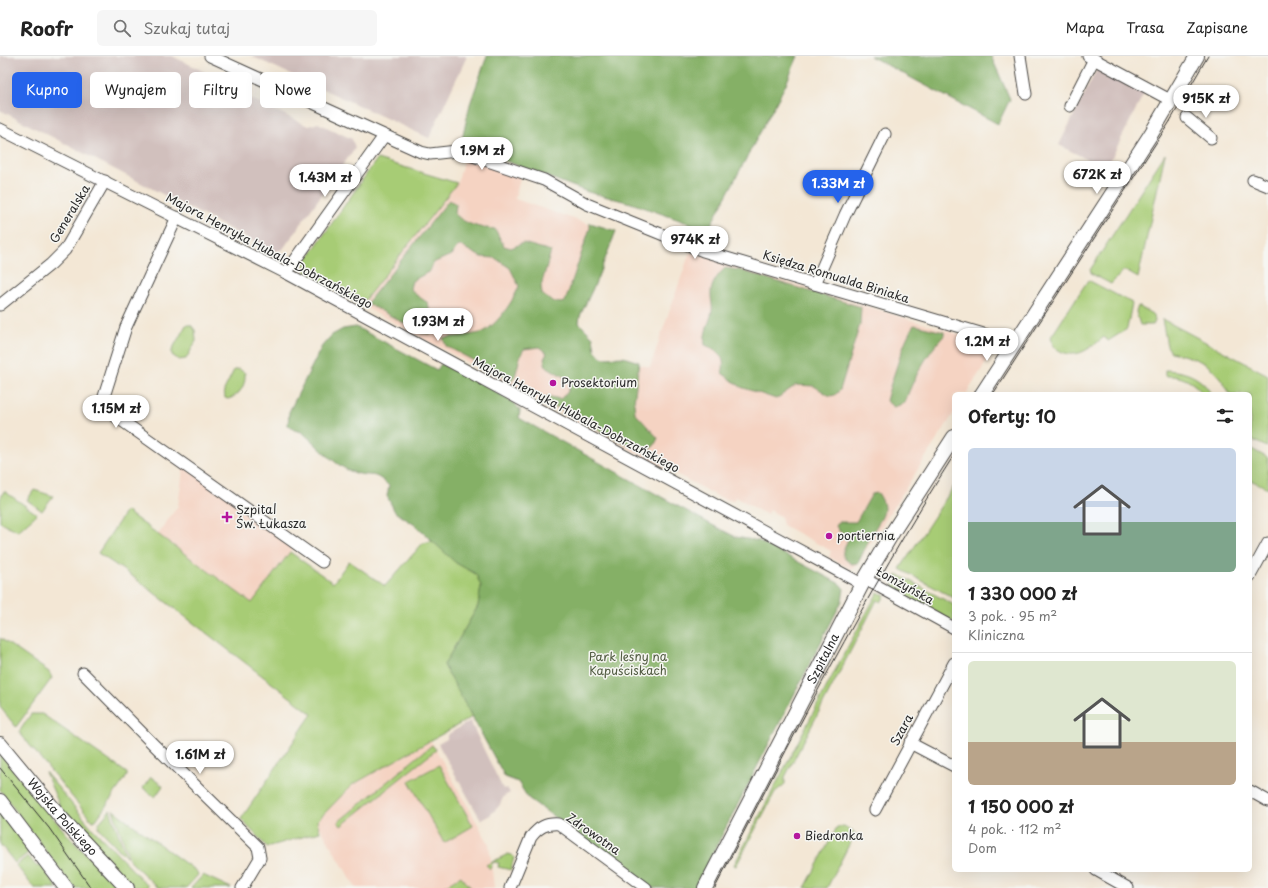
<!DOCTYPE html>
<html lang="pl">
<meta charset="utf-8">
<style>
body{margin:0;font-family:"Playpen Sans",sans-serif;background:#f6f6f6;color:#222;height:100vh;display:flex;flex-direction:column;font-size:15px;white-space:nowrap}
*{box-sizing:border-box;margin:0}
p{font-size:13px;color:#767676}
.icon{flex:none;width:22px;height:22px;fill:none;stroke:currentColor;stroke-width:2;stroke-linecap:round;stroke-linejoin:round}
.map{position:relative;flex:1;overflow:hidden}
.details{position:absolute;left:952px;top:336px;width:300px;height:480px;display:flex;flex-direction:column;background:#fff;border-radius:6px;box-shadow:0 4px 16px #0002}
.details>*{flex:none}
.guide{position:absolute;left:12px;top:16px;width:380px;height:36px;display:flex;gap:8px}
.price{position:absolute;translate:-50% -34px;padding:0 9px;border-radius:14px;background:#fff;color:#222;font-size:13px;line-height:26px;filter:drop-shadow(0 1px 2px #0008)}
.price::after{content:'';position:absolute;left:50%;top:24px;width:12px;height:9px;margin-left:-6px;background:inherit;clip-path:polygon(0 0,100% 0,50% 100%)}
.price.selected{background:#2563eb;color:#fff}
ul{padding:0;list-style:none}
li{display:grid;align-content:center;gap:8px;height:212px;padding:0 16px}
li+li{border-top:1px solid #e0e0e0}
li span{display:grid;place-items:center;height:124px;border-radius:6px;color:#555}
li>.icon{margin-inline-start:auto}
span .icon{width:72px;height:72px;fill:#fffc;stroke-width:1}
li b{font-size:17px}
h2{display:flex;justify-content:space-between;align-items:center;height:48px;padding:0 16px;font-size:17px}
.pill{padding:0 14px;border-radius:6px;background:#fff;box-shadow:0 4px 16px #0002;font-size:14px;line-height:36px}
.pill.selected{background:#2563eb;color:#fff}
header{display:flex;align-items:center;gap:24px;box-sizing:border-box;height:56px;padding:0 20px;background:#fff;border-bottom:1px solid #e0e0e0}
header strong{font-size:19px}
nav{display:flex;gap:22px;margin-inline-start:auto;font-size:14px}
.search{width:280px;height:36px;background:#f6f6f6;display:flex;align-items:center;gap:10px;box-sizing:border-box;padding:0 14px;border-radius:6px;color:#767676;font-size:15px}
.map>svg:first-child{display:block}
</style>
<header>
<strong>Roofr</strong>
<div class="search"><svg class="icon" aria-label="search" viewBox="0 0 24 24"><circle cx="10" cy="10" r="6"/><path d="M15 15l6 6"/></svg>Szukaj tutaj</div>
<nav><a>Mapa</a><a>Trasa</a><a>Zapisane</a></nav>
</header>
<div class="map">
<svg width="1268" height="832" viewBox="0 0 1268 832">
<rect width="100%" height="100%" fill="#f6f6f2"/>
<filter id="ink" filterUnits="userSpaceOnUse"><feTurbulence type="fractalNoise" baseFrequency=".025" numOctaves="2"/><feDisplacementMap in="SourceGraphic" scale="8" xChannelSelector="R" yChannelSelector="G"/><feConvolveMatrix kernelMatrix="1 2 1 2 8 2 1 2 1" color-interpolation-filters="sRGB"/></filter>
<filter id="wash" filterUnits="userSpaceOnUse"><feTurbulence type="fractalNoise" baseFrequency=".012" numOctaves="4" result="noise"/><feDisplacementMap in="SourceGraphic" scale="16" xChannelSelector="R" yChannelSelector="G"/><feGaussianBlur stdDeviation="0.9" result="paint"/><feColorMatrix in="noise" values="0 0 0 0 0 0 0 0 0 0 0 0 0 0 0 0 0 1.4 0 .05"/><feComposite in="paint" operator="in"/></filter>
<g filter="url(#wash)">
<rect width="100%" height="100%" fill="#f3e7d5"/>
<!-- built -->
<g fill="#f5d3c2">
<path d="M465,102L521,119L515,143L612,176L573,270L584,297L650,311L690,196L960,279L995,292L966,338H954V357L855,511L851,513L829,501L831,495L783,469L781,461L770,454L767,459L736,441L733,445L721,442L361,249L457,127Z"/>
<path d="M184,407L296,488L252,547L157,479L178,450Z"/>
<path d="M431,685L489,788L494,832H356L316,765L352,729Z"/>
</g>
<!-- industrial -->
<g fill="#d1c0bd">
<path d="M0,0H172L205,16L208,22L308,70L318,67L352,83L355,92L283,193L274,196L0,54Z"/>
<path d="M251,0H467L429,82Z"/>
<path d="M1097,13L1144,37L1106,113L1059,89Z"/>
<path d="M470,665L503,733L507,732L510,737L504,740L499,750L490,759L481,764L438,688L447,683V679Z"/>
</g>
<!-- green -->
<g fill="#a7cc75" stroke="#697c50">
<path d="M1165,98L1138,222L1124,214L1111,228L1092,218L1090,214Z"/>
<path d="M377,103L457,127L361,249L307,219L304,207Z"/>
<path d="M1088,224L1132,247L1127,273L1108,285L1104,281C1088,294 1073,307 1053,290L1051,281Z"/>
<path d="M1138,250L1154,259L1155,265L1153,269H1140L1136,256Z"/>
<path d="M1162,263L1268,319L1267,391L1250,383V338H1230C1214,308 1203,304 1171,296L1167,290Z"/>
<path d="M186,269H191L195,274L196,285L186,303L179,304L172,299V294Z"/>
<path d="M239,313L245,317C246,329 240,340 228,343L225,342L224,334L234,314Z"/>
<path d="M1165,314C1185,315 1201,320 1211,338H1203C1193,325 1181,319 1165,320Z"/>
<path d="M1250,392L1268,402V432L1250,424Z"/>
<path d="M954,430V542L900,513Z"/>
<path d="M34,434L53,440L42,455L27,444Z"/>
<path d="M4,435L37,458L18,475L0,466V443Z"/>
<path d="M126,455L252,547L290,496L333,527L349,505L385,530L423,487L433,485L456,507L476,518L481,530L478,550L444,609L472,661L352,729L317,765L320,776L267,791L241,763L312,658L132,520L98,497Z"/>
<path d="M899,519L954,549V566L893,533L896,520Z"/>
<path d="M878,536L885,540L881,546L877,544L785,721V728L775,736L736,810L734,809L839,607Z"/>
<path d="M0,582L49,616L52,622L16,671L0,651Z"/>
<path d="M31,658H42L127,717V720L96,764L92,765L19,676Z"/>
<path d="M432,689L436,694L341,770L338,766Z"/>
<path d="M0,698L70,782L119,832H74L0,734Z"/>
<path d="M439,709L473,770L444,787L409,725Z"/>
<path d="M45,716L93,773L148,830L146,832H139L137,830L135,832L62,755Z"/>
<path d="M151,721L163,730L155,741L143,732Z"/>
<path d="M110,754L127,802L98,771L99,767Z"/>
<path d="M113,754L197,816L198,819L186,832H158L130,805Z"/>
<path d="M0,757L29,794L27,795L28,797L15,807L0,788Z"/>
<path d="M844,770L855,777L827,832H805L837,771Z"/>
<path d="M508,798L512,799L514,801L511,814L498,811L499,807L493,806L490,813L486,809Z"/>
<path d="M28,800L37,811L40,808L57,832H34L16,809Z"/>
<path d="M203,819L231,832H191Z"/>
<path d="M461,820L471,832H442Z"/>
</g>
<!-- forest -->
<g fill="#85b066" stroke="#586e48">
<path d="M487,0H798L786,28L708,174L631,147L588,136L461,88L470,48Z"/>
<path d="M870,0H991L1010,43L998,68Z"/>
<path d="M449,144L456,148L455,158C466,169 480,172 495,173L504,190L511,192L523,187L551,195L541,230L542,238C547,243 557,249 565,246L590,172V167L616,175L596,226L580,260L579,267L593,281L595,294L601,301L605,302L623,301L639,306L634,347L635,357L658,382L654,390L648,394C619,388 597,372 571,358C562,353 552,350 543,344L547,340L560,343L567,337L572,326L546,310L544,303L547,297L539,291L524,293C517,303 519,315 512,325L446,290L443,282C450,281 481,278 483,276C497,269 514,244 519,230L510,212L495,202L481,201L459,189L451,199L433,207L430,215L412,225L410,232L415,238L428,247L433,276L430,278L422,277L367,247Z"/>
<path d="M725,212L739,214L861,251L860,268L840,334L835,339L830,340L814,330L796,329L776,343L741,331L722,317C727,302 718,294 705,289C703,276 710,267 712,255C713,250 711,245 711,239C710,229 718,219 725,212Z"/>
<path d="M914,269L944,276V280C929,294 910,328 905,347L894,351L886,345C889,332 894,319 898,306C903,292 906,281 914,269Z"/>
<path d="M356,271L437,314L441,308C459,317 511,340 520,354L519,362L714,470L736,481L759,485L840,528L844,533L842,545L695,832H652L528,742L518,726L505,721L444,609L478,550L481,530L476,518L456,507L415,469L395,456L387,440L389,430C372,413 372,423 353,416C336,411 315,387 302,376L294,374L288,369L289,356L322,290L332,279L343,273Z"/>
<path d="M878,437C891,456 880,462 872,478C867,487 863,497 858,507L852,508C836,499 845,493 849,481L839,475L836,470L839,466H856L872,438Z"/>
</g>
</g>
<g filter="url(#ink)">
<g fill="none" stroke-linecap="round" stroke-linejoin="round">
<defs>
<g id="minor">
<path d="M210,0L421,96L430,98L457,95L470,99L544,124L587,148L703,195L1014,287"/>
<path d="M1020,0L1026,38"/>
<path d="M1088,0L1172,45"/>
<path d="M1070,50L1094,3"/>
<path d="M1187,62L1211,82"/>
<path d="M0,73L286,217L862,528"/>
<path d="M1253,124L1268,130"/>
<path d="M177,161L126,271L101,350L322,506"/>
<path d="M286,217L384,80"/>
<path d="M815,228L845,159L885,78"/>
<path d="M0,249L51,208L65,194L105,125"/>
<path d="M1250,520L1268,487"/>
<path d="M865,523L954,572"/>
<path d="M83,617L153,688L258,791L260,802L242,832"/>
<path d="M910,687L954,710"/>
<path d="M1250,735L1268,745"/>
<path d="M875,754L954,607"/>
<path d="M1096,814L1128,832"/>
<path d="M510,832L531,781C539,771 546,767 559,768L646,832"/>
</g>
<g id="tertiary">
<path d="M982,338L1151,78L1197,0"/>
<path id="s1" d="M0,688L63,764L127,832"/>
<path d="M0,745L66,832"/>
<path id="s2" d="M705,832L862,528L894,474L954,381"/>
</g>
</defs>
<!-- minor casing -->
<use href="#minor" stroke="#494744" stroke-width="13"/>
<!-- tertiary casing -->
<use href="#tertiary" stroke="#494744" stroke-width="16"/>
<!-- minor -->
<use href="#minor" stroke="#fff" stroke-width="11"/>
<!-- tertiary -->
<use href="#tertiary" stroke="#fff" stroke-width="14"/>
<!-- tram -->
<g stroke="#2b2b2b" stroke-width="1">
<path d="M993,338L1169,67L1208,0"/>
<path d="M0,712L49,772L91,832"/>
<path d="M715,832C791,685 865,538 954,399"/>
</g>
</g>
</g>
<!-- markers -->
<g fill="#b5179e" stroke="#f6f6f2" stroke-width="1.5">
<circle cx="553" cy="327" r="4"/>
<path d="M225 455h4v4h4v4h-4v4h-4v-4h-4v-4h4z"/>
<circle cx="829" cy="480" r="4"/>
<circle cx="797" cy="780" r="4"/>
</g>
<g text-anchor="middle" stroke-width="3" stroke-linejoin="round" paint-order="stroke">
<!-- street labels -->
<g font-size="12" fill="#2b2b2b" stroke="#f6f6f2">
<text transform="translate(70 158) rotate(-59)" y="4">Generalska</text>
<text transform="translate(269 195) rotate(28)" y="4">Majora Henryka Hubala-Dobrzańskiego</text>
<text transform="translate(836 221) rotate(17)" y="4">Księdza Romualda Biniaka</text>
<text transform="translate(576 359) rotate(28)" y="4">Majora Henryka Hubala-Dobrzańskiego</text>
<text transform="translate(905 530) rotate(29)" y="4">Łomżyńska</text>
<text dy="4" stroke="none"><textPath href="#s2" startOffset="258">Szpitalna</textPath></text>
<text transform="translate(902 674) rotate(-62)" y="4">Szara</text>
<text dy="4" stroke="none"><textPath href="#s1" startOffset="96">Wojska Polskiego</textPath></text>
<text transform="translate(593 778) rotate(35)" y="4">Zdrowotna</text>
</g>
<!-- poi labels -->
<g font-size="12" fill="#2b2b2b" stroke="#f6f6f2" text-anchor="start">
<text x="561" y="331">Prosektorium</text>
<text x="236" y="458">Szpital<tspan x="236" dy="14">Św. Łukasza</tspan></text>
<text x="837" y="484">portiernia</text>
<text x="805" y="784">Biedronka</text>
</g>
<!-- park labels -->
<g font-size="12" fill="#505b41" stroke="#f6f6f2">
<text x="628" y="605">Park leśny na<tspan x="628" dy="14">Kapuściskach</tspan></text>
</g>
</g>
</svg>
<b class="price" style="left:1206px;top:63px">915K zł</b>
<b class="price" style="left:482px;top:115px">1.9M zł</b>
<b class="price" style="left:1097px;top:139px">672K zł</b>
<b class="price" style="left:325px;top:142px">1.43M zł</b>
<b class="price selected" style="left:838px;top:148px">1.33M zł</b>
<b class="price" style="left:695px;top:204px">974K zł</b>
<b class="price" style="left:438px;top:286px">1.93M zł</b>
<b class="price" style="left:987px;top:306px">1.2M zł</b>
<b class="price" style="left:116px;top:373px">1.15M zł</b>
<b class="price" style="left:200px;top:719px">1.61M zł</b>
<div class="guide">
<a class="pill selected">Kupno</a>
<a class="pill">Wynajem</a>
<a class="pill">Filtry</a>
<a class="pill">Nowe</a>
</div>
<section class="details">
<h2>Oferty: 10<svg class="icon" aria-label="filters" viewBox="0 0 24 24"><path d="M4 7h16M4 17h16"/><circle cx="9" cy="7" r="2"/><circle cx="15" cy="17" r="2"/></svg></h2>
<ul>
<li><span style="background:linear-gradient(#c9d6e8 60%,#7fa58c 0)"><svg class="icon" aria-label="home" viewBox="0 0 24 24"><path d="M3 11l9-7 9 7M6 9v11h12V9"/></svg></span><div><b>1 330 000 zł</b><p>3 pok. · 95 m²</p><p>Kliniczna</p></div></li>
<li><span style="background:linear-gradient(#dfe7d0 65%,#b9a48a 0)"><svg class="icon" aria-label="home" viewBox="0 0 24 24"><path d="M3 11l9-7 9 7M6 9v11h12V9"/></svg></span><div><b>1 150 000 zł</b><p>4 pok. · 112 m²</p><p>Dom</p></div></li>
</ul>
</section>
</div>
